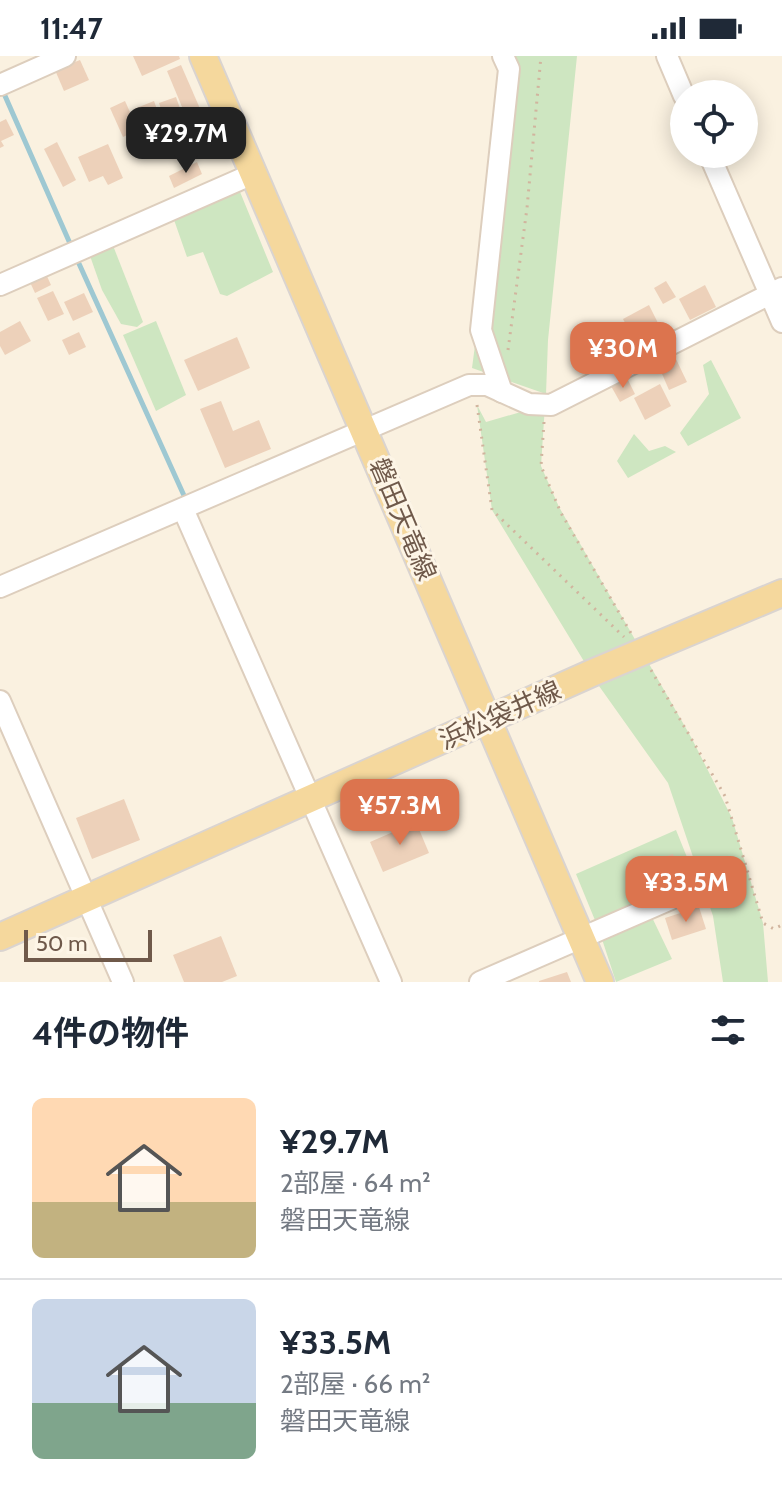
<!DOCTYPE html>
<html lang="ja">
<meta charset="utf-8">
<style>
body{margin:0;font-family:Cabin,"Noto Sans JP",sans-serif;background:#f2f2f3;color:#1f2937;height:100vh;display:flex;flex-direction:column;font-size:30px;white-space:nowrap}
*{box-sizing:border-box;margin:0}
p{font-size:26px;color:#747a83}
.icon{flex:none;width:44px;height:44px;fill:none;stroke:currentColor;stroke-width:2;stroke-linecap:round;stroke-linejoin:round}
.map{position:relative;height:926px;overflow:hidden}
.drawer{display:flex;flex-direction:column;background:#fff;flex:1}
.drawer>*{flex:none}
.buttons{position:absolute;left:670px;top:24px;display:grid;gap:16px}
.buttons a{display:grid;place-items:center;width:88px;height:88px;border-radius:50%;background:#fff;box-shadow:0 4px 20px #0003;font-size:40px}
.scale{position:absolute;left:24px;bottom:20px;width:128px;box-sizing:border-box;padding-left:8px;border:4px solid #6f594a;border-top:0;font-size:22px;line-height:28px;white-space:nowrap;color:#6f594a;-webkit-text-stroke:6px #fdf5e6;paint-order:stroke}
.price{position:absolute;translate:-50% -68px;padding:0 18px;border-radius:16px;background:#dc744e;color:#fff;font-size:26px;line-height:52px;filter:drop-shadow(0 2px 4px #0008)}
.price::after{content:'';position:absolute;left:50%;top:48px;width:24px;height:18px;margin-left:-12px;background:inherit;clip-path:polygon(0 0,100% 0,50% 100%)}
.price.active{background:#222;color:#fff}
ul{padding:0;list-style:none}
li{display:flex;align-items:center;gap:24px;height:200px;padding:0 32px}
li+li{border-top:2px solid #e0e1e3}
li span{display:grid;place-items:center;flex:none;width:224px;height:160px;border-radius:12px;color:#555}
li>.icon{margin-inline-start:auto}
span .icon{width:96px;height:96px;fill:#fffc;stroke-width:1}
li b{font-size:34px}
h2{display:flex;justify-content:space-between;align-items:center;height:96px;padding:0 32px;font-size:34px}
.status{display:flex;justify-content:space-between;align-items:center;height:56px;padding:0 40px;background:#fff;direction:ltr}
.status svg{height:22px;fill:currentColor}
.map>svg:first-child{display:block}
</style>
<div class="status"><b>11:47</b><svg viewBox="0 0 49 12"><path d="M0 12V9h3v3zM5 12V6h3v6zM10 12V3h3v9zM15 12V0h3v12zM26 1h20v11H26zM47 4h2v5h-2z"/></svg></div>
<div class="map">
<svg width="782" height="926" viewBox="0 0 782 926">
<rect width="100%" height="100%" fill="#faf1e0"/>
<!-- green -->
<g fill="#cee6c1">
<path d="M509,0H577L548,284L546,338L472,312L498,116Z"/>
<path d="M238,131L273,216L227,240L220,238L203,196L187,201L173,161Z"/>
<path d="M112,187L143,266L137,271L121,268L102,234L89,197Z"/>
<path d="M156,265L186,339L156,355L123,279Z"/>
<path d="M711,304L741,362L688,390L680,377L709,338L703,309Z"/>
<path d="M477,349L486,366L545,349L541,410L559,451L691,681L732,762L763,867L768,926H723L713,860L668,727L599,630L492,454Z"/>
<path d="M634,378L649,395L665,390L676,396L628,422L617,405Z"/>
<path d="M676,774L699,831L648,853L672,903L616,926L599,874L576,818Z"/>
</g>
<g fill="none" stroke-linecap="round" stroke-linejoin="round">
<!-- stream -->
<g stroke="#9ec8d2" stroke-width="5">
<path d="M2,33L72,192"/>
<path d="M76,201L186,444"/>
</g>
</g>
<!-- building -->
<g fill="#edd1ba">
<path d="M133,0H179L180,3L142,20Z"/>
<path d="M80,4L89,24L64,35L55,14Z"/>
<path d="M181,9L205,64L190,70L167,15Z"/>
<path d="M176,41L183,61L166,68L159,47Z"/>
<path d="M125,45L138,74L123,81L110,52Z"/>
<path d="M154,45L163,70L143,78L134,53Z"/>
<path d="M6,63L14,79L1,85L4,90L0,92V66Z"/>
<path d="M57,86L76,124L63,131L44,93Z"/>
<path d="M108,88L123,122L108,129L103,120L89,126L78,101Z"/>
<path d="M197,106L202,118L174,132L169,120Z"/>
<path d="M45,216L51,229L35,237L29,224Z"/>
<path d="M666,225L676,241L663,248L654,232Z"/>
<path d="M705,229L716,251L690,264L679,243Z"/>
<path d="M53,235L64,258L48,265L37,242Z"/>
<path d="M84,237L93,256L73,265L64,246Z"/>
<path d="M649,249L660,271L634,284L623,263Z"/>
<path d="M20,265L31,285L5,299L0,290V276Z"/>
<path d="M79,276L86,291L69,299L62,284Z"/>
<path d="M237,281L250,312L198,335L184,304Z"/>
<path d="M676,303L687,326L669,334L659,311Z"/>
<path d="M627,322L635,338L620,346L611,330Z"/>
<path d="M660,328L671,350L645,364L634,342Z"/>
<path d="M221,345L233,375L259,364L271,393L225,412L200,353Z"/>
<path d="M124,743L140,784L92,803L76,762Z"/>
<path d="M416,766L429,797L383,816L370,786Z"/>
<path d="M673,798L681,820L647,831L640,809Z"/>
<path d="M699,851L706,873L672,884L665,862Z"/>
<path d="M221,880L237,920L222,926H184L173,899Z"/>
<path d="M567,916L571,926H539V925Z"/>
</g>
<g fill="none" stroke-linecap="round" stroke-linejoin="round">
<defs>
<g id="minor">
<path d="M667,0L684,40"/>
<path d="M0,29L65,0"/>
<path d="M709,98L782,266"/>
<path d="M0,229L255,117"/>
<path d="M502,336L481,274L509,13L503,0"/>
<path d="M183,453L391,926"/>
<path d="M0,531L469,329H487L529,348L551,349L782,232"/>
<path d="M0,645L123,926"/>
<path d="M480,926L710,826"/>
</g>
<g id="major">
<path d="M203,0L600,926"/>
<path d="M0,881L592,617L782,537"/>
</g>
</defs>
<!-- minor casing -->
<use href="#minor" stroke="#ddcebd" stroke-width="24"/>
<!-- major casing -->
<use href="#major" stroke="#dad4d0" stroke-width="30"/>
<!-- path -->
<g stroke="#d1b49e" stroke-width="3" stroke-dasharray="2 6" stroke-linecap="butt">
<path d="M508,294L527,152L541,0"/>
<path d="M477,349L492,454L624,581"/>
<path d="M544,366L541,410L561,457L632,579"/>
<path d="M651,614L725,740L763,867L774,873L782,869"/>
</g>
<!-- minor -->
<use href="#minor" stroke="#fff" stroke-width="20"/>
<!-- major -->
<use href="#major" stroke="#f5d89d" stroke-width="26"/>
</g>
<g text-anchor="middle" stroke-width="6" stroke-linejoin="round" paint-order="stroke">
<!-- street labels -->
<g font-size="26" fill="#6f594a" stroke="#fdf5e6">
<text transform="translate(403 463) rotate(67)" y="9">磐田天竜線</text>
<text transform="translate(500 659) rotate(-24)" y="9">浜松袋井線</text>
</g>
</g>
</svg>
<div class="buttons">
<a><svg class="icon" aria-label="locate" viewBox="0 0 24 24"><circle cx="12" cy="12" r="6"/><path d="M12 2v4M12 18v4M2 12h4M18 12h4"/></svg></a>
</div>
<div class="scale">50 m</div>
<b class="price active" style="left:186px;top:119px">¥29.7M</b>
<b class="price" style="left:623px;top:334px">¥30M</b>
<b class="price" style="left:400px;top:791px">¥57.3M</b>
<b class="price" style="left:686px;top:868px">¥33.5M</b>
</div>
<section class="drawer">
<h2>4件の物件<svg class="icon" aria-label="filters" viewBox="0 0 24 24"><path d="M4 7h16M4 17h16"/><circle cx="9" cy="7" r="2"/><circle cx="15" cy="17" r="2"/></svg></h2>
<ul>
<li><span style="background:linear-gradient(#ffd9b3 65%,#c2b280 0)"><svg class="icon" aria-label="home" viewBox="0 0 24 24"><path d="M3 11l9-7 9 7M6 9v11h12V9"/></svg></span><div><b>¥29.7M</b><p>2部屋 · 64 m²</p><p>磐田天竜線</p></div></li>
<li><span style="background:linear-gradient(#c9d6e8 65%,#7fa58c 0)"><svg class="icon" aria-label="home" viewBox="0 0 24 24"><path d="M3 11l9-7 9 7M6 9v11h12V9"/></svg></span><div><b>¥33.5M</b><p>2部屋 · 66 m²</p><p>磐田天竜線</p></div></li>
</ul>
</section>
